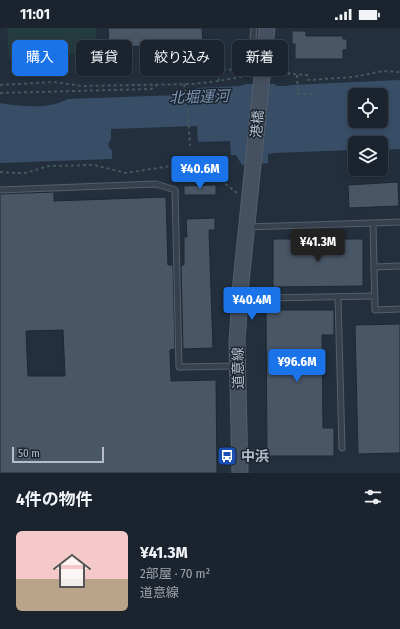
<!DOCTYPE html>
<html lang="ja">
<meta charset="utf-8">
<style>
body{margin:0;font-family:"Fira Sans Condensed","Noto Sans JP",sans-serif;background:#232b36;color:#f1f3f6;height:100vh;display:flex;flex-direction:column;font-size:15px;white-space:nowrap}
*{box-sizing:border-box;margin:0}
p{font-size:13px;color:#9fa4aa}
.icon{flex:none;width:22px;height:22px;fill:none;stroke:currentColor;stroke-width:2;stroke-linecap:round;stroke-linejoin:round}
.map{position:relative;height:445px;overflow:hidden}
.drawer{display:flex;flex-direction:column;background:#1a232e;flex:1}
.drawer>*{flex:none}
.guide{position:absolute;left:12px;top:12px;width:376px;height:36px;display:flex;gap:8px}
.tools{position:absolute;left:348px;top:60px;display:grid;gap:8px}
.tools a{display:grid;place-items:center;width:40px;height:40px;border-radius:6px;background:#1a232e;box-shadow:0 2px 6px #0003,0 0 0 1px #38404a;font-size:20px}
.scale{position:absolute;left:12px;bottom:10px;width:92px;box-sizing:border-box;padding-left:4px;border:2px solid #b3bcc8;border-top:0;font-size:11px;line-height:14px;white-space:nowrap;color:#b3bcc8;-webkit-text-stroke:3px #1c2632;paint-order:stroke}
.price{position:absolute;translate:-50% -34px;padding:0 9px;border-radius:4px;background:#1a73e8;color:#fff;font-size:13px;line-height:26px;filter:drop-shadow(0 1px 2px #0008)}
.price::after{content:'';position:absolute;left:50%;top:24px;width:12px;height:9px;margin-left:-6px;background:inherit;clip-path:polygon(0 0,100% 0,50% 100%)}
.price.selected{background:#222;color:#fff}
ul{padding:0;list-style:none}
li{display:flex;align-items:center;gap:12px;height:100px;padding:0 16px}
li+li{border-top:1px solid #38404a}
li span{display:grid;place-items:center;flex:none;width:112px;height:80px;border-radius:6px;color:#555}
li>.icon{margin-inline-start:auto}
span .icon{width:48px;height:48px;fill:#fffc;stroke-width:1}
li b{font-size:17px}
h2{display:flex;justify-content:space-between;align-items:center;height:48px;padding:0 16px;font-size:17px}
.tag{padding:0 14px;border-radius:6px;background:#1a232e;box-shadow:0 2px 6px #0003,0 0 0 1px #38404a;font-size:14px;line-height:36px}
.tag.selected{background:#1a73e8;color:#fff}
.status{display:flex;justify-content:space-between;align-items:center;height:28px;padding:0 20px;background:#1a232e;direction:ltr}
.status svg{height:11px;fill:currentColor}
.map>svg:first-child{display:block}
</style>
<div class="status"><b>11:01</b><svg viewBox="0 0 49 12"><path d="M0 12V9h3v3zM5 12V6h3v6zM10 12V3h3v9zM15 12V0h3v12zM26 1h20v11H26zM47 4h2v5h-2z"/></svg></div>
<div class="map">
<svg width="400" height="445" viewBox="0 0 400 445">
<rect width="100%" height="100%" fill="#232f3d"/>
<!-- green -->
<path fill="#253c3e" d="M7,0H96L97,25L9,30Z"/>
<!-- water -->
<path fill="#384d66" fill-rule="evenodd" d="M400,52V121L381,122V115H355V122L274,125L268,126V135L242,137L236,127H231L230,113L198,114L197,98L111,101V111L108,116L110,121L112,122V131L0,135V75C20,79 50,81 68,71L178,67V72L196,71V60L240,58L246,56H275L276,58H287L291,57ZM355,67H381V93H355Z"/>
<!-- building -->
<g fill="#495666" stroke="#1e2834" fill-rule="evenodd">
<path d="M108,0H202L203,17L109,19Z"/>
<path d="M292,3H306V8H343V11H347V22H343V31H295V16H292Z"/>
<path d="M398,154L399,178L349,180L348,157Z"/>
<path d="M216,157V167H184V158Z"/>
<path d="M54,164V173L166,169L168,237H173L175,321L170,322L171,353L216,352L217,445H0V166ZM63,302L65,348H28L26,303Z"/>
<path d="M215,190V202H209L213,320L183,321L181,237H184V209H187L186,191Z"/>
<path d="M273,211H363V258L273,259Z"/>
<path d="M266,282H334V307H322L323,400H334V428H267Z"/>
<path d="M400,296V425L358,426L355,297Z"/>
</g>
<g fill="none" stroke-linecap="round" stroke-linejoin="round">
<defs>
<g id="lane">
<path d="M250,41L254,0"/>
<path d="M0,162L156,156L175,162L179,339L235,338"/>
<path d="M373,195L400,194"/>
<path d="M248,199L373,195L375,282L400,281"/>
<path d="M374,239L400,238"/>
<path d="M338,269L342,420"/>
<path d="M267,270L375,268"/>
</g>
<path id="secondary" d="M240,445L237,314L241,254L267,0"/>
</defs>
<!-- lane casing -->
<use href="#lane" stroke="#555f6b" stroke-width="7"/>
<!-- secondary casing -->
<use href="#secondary" stroke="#555f6b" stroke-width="17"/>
<!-- path -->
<g stroke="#43595b" stroke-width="2" stroke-dasharray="3 3" stroke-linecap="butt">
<path d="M279,29C283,47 289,46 307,47L308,52L353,49L383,43L400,44"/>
<path d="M276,46H290"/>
<path d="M297,47L298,66H316"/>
<path d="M218,53L223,42L241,41"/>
<path d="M184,56L187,72L190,118"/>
<path d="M0,57L54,54L82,58L192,56L218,53L246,48"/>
<path d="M0,65L151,61L157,57"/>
<path d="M193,130V137"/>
<path d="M0,144L15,145H25L49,138L94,137L126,145L189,135L210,144L237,165"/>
</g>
<!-- lane -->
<use href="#lane" stroke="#37414d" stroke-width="5"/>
<!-- secondary -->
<use href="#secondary" stroke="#455060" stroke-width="15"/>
</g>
<!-- icons -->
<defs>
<symbol id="bus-square" viewBox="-11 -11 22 22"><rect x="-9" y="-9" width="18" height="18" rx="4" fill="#1a4fb4" stroke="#1c2632"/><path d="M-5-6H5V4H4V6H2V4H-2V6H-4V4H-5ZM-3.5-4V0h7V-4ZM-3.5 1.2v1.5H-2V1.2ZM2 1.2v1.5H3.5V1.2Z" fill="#fff"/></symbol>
</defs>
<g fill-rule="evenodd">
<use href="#bus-square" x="216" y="417" width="22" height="22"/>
</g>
<g text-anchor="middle" stroke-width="3" stroke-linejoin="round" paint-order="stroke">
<!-- street labels -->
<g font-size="14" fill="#b3bcc8" stroke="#1c2632">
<text transform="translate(257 96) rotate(-85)" y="5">港橋</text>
<text transform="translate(238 340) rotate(-91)" y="5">道意線</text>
</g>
<!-- poi labels -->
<g font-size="14" font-weight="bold" fill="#b3bcc8" stroke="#1c2632" text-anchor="start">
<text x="241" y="433">中浜</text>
</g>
<!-- water labels -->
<g font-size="15" font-style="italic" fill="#7b93b0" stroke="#1c2632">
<text transform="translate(199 69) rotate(-2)" y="5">北堀運河</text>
</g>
</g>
</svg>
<div class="tools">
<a><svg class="icon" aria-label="locate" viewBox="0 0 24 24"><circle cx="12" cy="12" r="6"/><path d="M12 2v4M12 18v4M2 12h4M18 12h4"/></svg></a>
<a><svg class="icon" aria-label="layers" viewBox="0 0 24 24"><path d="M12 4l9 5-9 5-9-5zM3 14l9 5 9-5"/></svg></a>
</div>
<div class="scale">50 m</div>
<b class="price" style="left:200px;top:162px">¥40.6M</b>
<b class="price selected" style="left:318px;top:235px">¥41.3M</b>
<b class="price" style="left:252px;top:293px">¥40.4M</b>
<b class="price" style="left:297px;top:355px">¥96.6M</b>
<div class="guide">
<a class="tag selected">購入</a>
<a class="tag">賃貸</a>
<a class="tag">絞り込み</a>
<a class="tag">新着</a>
</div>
</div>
<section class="drawer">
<h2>4件の物件<svg class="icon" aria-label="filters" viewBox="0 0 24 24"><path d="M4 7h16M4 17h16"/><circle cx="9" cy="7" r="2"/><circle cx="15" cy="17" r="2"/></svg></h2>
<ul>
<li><span style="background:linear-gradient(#f6c9c9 60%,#b9a48a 0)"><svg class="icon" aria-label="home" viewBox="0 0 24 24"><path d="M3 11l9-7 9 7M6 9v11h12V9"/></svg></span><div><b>¥41.3M</b><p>2部屋 · 70 m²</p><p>道意線</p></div></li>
</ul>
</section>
